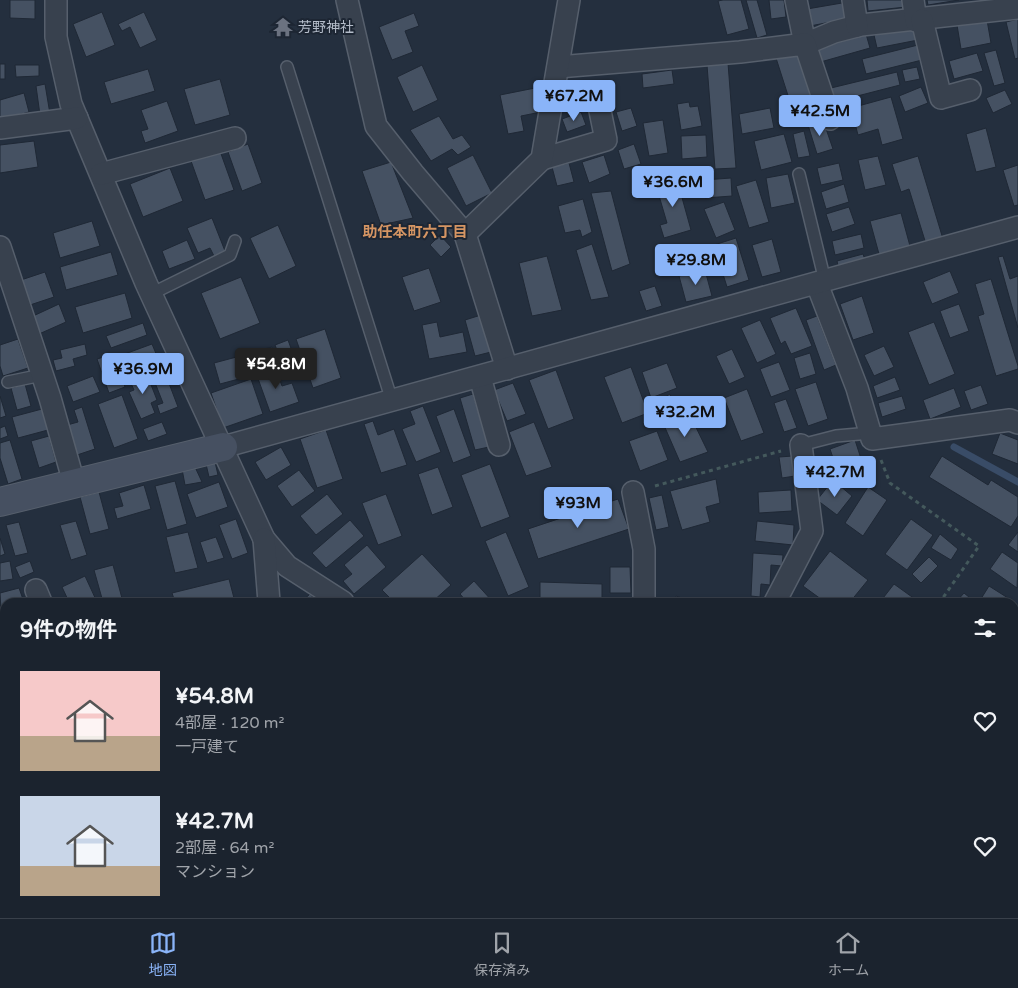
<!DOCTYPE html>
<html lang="ja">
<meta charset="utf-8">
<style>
body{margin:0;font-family:"Varela Round","Noto Sans JP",sans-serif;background:#242b36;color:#f1f3f6;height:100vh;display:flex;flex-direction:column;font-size:19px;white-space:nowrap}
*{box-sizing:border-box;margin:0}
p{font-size:16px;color:#a0a4aa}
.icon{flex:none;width:28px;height:28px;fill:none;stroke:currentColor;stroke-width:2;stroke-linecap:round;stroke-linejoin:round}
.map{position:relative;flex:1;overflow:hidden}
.sheet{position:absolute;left:0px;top:598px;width:1019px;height:321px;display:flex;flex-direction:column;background:#1b232e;border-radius:15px 15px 0 0;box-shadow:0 1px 4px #0004,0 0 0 1px #39404a}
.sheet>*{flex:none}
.price{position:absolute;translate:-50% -42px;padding:0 11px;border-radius:5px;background:#8ab4f8;color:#111;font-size:16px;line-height:32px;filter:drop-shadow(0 1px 2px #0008)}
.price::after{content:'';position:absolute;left:50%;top:30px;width:15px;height:11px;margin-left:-8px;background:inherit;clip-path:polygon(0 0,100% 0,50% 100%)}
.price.current{background:#222;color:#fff}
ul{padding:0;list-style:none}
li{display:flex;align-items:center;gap:15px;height:125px;padding:0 20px}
li span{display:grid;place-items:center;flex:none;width:140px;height:100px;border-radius:0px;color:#555}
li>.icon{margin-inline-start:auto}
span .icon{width:60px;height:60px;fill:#fffc;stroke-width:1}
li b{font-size:21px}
h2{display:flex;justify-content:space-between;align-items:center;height:60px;padding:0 20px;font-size:21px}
.tabs{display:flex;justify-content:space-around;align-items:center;height:70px;border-top:1px solid #39404a;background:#1b232e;font-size:14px;color:#a0a4aa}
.tabs a{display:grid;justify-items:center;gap:2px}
.tabs .current{color:#8ab4f8}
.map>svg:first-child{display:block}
</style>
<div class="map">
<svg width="1018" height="918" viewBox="0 0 1018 918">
<rect width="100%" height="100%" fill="#242f3e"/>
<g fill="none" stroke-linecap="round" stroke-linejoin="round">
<!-- stream -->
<path stroke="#394c67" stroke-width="7" d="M954,447L1018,482"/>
<!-- river -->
<path stroke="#394c67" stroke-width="41" d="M156,918L289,915L298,918"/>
</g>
<!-- building -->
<g fill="#455162" stroke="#1f2835">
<path d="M10,0H35V19L10,18Z"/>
<path d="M723,0H741L749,29L727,35L718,1Z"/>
<path d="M746,0H757L767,35L757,38Z"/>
<path d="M769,0H784L786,17L771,19Z"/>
<path d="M867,0H905L906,7L868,11Z"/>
<path d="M927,0H959L928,5Z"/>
<path d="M842,3L846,19L810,26L807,9Z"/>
<path d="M102,12L115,45L86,57L73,24Z"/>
<path d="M144,12L157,40L140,48L130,27L122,31L118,24Z"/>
<path d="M414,13L419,26L405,31L413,52L392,60L379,27Z"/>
<path d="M1018,19V58L1015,59L1006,22Z"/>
<path d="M987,20L991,43L961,49L957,25Z"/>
<path d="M915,27L918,40L877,48L874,35Z"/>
<path d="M866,34L870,48L817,63L813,49Z"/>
<path d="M918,45L922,60L866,74L862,59Z"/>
<path d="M996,50L1005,83L994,86L984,53Z"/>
<path d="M796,51L813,101L792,108L776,58Z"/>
<path d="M977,53L983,71L954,79L949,61Z"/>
<path d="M728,63L736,168L715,169L707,65Z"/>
<rect x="0" y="64" width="5" height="15"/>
<path d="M15,65H39V76L16,77Z"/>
<path d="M422,65L438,100L413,112L397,77Z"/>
<path d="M917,67L920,79L905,82L902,70Z"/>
<path d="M148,69L155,91L111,104L104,82Z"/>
<path d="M672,70L674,84L643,88L642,74Z"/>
<path d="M897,72L900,85L834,102L831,88Z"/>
<path d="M220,79L230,115L195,125L184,89Z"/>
<path d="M45,84L50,114L40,115L36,86Z"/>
<path d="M921,87L928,103L905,112L899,96Z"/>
<path d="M535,88L541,112L521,116L524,131L508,134L500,95Z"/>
<path d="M1005,90L1012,104L993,113L986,98Z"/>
<path d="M24,93L29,112L0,120V100Z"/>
<path d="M891,97L903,139L882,145L878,129L858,135L851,108Z"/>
<path d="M167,101L178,131L145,143L141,131L148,129L141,110Z"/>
<path d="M689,102L690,107L698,106L702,126L681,130L677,104Z"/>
<path d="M631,108L637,126L622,131L616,112Z"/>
<path d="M770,108L774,128L742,134L739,114Z"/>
<path d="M581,112L586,125L567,132L562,119Z"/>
<path d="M439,116L453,139L462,135L471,147L458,155L452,149L431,161L410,130Z"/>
<path d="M663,120L668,153L649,156L643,123Z"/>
<path d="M823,120L833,149L817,154L808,125Z"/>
<path d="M986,128L996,167L976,172L966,134Z"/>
<path d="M804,131L810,156L798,158L793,134Z"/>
<path d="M784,134L792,162L761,170L754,141Z"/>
<path d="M706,135L707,157L682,159L681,136Z"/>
<path d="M34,141L38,167L0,173V145Z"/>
<path d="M248,144L262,183L242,191L228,152Z"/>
<path d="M634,144L641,164L624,169L618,150Z"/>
<path d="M220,151L234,190L205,200L191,161Z"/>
<path d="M473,155L492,193L466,206L447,168Z"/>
<path d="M604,155L610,174L589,183L582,162Z"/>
<path d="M878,156L886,185L865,190L858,160Z"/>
<path d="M918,156L943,239L926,244L909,189L901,192L892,164Z"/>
<path d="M391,162L413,218L381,225L362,171Z"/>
<path d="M569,163L574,182L557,186L552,167Z"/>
<path d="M839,163L843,180L821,185L817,168Z"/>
<path d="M1018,165V205L1014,206L1003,170Z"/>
<path d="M170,168L183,201L143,217L130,184Z"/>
<path d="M788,174L795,203L771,208L766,178Z"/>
<path d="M676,176L691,230L664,238L660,225L667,223L655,182Z"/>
<path d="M731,178L732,196L705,198L704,180Z"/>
<path d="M756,180L769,222L749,228L736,186Z"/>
<path d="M844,184L849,202L826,209L821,192Z"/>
<path d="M611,191L630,264L612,271L591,193Z"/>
<path d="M583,199L592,232L582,237L580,230L565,233L558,206Z"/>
<path d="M724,202L735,230L716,238L704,209Z"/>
<path d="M849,207L855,224L832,232L826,214Z"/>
<path d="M901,213L910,246L879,254L870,221Z"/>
<path d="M212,218L225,251L214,256L210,248L198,253L187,228Z"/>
<path d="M92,221L100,246L60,258L53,233Z"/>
<path d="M278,225L296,266L269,279L250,238Z"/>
<path d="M861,234L864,248L835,255L832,241Z"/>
<path d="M440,235L451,247L441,257L430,245Z"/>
<path d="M736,238L749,280L727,287L714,245Z"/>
<path d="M772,239L781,272L762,277L752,245Z"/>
<path d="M187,240L195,259L169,269L162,251Z"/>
<path d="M592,244L609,297L591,300L576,250Z"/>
<path d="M698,245L703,258L680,266L675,253Z"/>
<path d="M111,252L118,275L66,290L60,267Z"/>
<path d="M863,254L866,263L839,270L837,261Z"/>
<path d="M547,256L562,310L532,316L519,263Z"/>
<path d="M1003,256L1010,279L1018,276V328L998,257Z"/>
<path d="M429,268L441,302L414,311L402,277Z"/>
<path d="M705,270L712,296L686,302L679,276Z"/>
<path d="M950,271L959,293L932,304L923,282Z"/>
<path d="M45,272L54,297L30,305L21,280Z"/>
<path d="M241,277L260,323L220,339L201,293Z"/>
<path d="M991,279L1018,366V369L996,376L978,316L984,314L975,284Z"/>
<path d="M655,286L662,306L646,311L639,291Z"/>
<path d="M125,293L132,318L83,333L75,307Z"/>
<path d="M862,296L874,333L853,340L840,304Z"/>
<path d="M59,304L66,322L39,334L31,317Z"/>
<path d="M959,304L969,331L950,338L940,311Z"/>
<path d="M796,308L812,346L791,354L785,341L781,344L770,318Z"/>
<path d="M481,315L491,352L475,356L465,320Z"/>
<path d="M817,316L836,365L824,370L806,320Z"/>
<path d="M760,320L776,354L757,363L741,328Z"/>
<path d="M437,322L440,337L463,332L467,352L429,359L422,325Z"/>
<path d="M934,322L955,374L929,385L908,332Z"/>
<path d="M143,323L147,335L111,348L106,336Z"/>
<path d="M325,329L341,378L313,388L296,339Z"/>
<path d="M18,339L28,368L3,376L0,366V345Z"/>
<path d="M288,340L299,370L286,374L275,345Z"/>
<path d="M85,344L87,355L73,359L75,366L56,371L53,360L62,358L60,350Z"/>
<path d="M152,344L157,356L127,368L122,355Z"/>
<path d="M884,346L894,367L874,376L864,355Z"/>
<path d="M272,347L275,360L252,366L249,353Z"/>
<path d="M732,349L745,377L729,384L716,356Z"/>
<path d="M810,353L816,374L800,379L794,358Z"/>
<path d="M114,354L125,387L109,393L97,359Z"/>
<path d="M244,355L250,376L220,384L214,363Z"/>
<path d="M779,362L790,390L771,397L760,369Z"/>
<path d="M667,363L677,388L651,398L642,372Z"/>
<path d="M162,365L178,407L160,414L157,405L163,403L150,370Z"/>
<path d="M275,366L282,386L292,383L299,402L270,412L256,373Z"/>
<path d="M631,367L648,413L622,423L604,377Z"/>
<path d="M556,370L574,419L548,429L529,380Z"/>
<path d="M146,372L157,400L151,403L155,413L141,419L129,392L134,390L129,379Z"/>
<path d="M93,376L100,392L73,402L67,386Z"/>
<path d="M895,377L900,390L877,398L873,386Z"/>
<path d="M251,379L263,414L223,428L211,393Z"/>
<path d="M816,382L828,419L808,426L795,389Z"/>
<path d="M513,383L526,414L507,421L494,390Z"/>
<path d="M25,384L31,406L17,410L11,388Z"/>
<path d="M981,385L988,404L971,410L964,391Z"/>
<path d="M954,388L961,407L930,419L923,400Z"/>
<path d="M747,389L764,433L741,441L724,398Z"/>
<path d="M473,394L489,447L475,450L460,398Z"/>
<path d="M670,394L676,410L657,419L655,403Z"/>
<path d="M122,395L138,439L114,448L98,404Z"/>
<path d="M0,396L6,416L0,418Z"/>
<path d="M902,396L906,409L882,417L878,403Z"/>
<path d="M786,399L797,428L784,432L774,403Z"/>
<path d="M423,406L441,452L416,462L402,429L415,424L410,411Z"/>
<path d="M82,407L95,449L77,455L67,425L78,422L74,410Z"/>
<path d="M42,409L48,430L18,438L12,417Z"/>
<path d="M454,409L471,456L453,463L436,416Z"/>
<path d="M689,413L708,452L680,462L663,423Z"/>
<path d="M373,421L378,435L394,429L407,465L381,473L364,424Z"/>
<path d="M162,422L167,434L148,441L143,429Z"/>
<path d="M534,422L552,467L526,476L509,432Z"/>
<path d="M5,426L8,436L0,439V428Z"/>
<path d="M326,430L343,479L317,488L300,439Z"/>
<path d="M657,431L668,460L640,471L629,441Z"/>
<path d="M1000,433L1018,440V464L992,454Z"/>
<path d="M49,436L56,462L39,468L31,441Z"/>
<path d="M10,440L22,479L8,484L0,458V443Z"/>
<path d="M855,440L865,471L840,479L830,449Z"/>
<path d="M281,447L291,465L266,480L255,462Z"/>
<path d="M793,456L795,476L782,478L779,457Z"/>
<path d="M942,456L988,485L991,480L1018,497V516L1011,527L929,477Z"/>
<path d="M215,462L218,475L209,477L206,464Z"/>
<path d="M490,464L510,517L481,528L461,475Z"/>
<path d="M195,467L202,482L185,485L182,469Z"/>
<path d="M438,467L453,507L432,515L418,474Z"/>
<path d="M299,470L315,491L292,507L277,486Z"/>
<path d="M716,479L720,503L706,507L710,522L682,530L670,491Z"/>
<path d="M833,480L852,496L837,515L817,500Z"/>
<path d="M175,481L187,524L167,530L155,486Z"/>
<path d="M219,482L228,507L196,518L187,494Z"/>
<path d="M144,485L151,509L117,519L114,508L123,506L119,493Z"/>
<path d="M868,487L887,500L863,536L845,523Z"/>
<path d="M791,490L792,511L759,513L758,492Z"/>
<path d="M99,492L109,529L90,534L80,497Z"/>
<path d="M327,494L343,514L316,535L300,516Z"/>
<path d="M386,494L402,536L378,545L362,503Z"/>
<path d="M662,495L669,527L656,530L649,498Z"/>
<path d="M618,499L629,529L538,559L528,529Z"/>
<path d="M236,519L248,553L232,559L219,525Z"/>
<path d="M911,519L933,535L907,570L885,554Z"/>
<path d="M350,520L364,536L326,568L312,553Z"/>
<path d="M76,521L87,555L71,560L60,525Z"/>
<path d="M757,521L794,525L793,545L755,541Z"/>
<path d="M19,522L28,553L15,556L6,525Z"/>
<path d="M188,532L198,568L175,573L166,537Z"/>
<path d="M506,532L529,587L508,596L485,541Z"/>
<path d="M1018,532V552L1008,545Z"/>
<path d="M940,534L958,549L951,560L931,548Z"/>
<path d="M216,537L224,558L207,563L200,542Z"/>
<path d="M0,538L5,554L0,556Z"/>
<path d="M367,545L386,567L354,594L343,581L352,574L344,565Z"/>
<path d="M830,551L868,580L850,602H825L803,586Z"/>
<path d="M1002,552L1018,563L1017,588L990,569Z"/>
<path d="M753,553L783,555L782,566L771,565L770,585L761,584L760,597L751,596Z"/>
<path d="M422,554L451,585L432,602H394L382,590Z"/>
<path d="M929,557L938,566L921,583L912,574Z"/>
<path d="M10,561L13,579L0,581V563Z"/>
<path d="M30,561L34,572L20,578L15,567Z"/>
<path d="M113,565L123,602H103L94,570Z"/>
<path d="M610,567H630L631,593H610Z"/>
<path d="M85,576L97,602H69L62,587Z"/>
<path d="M229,579L235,602H175L172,593Z"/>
<path d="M474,581L493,602H467L460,594Z"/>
<path d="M540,582L602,584V602H540Z"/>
<path d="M894,584L919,602H880Z"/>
<path d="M989,586L1008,598L1006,602H979Z"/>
<path d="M19,588L24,602H5V608L1,610L0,593Z"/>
<path d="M964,593L975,602H956Z"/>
<path d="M310,594L317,602H301Z"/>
<path d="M676,596L694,602H674Z"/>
<rect x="0" y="656" width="5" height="18"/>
<path d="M5,681V701L0,702V682Z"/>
<path d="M0,708H5V726L0,728Z"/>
<path d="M0,820L5,841V865L0,866Z"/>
<path d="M443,914H468L464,918H447Z"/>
<path d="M668,914H692L696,918H663Z"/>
<path d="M777,914H801L798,918H784Z"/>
<path d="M905,914H927L925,918H914Z"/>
</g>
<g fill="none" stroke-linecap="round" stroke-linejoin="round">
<defs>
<g id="lane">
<path d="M287,67L392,401"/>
<path d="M799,174L825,281"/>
<path d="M151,294L230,255L235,241"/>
<path d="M8,382L42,375"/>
<path d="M801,445L836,436L870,433"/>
</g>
<g id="street">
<path d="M56,0V37L71,104L146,283L264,539L287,566L343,602"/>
<path d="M347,0L376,126L413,173L465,234"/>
<path d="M796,0L805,44L834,32L861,25L1018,8"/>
<path d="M853,0L857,26"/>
<path d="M913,0L916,21"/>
<path d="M922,20L941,98L970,90"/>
<path d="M558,67L740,52L805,44L830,119"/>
<path d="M0,128L77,118"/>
<path d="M542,159L606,140L599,106"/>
<path d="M101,174L235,138"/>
<path d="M0,247L50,398L74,483"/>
<path d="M817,284L857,388L872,439L1010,420L1018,423"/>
<path d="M507,369L465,234L542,159L569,0"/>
<path d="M480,377L499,445"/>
<path d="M223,447L1018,227"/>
<path d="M633,492L644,549V602"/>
<path d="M264,539L269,602"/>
<path d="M36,590L41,602"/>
<path d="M775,602L812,531L801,445"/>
<path d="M0,621L5,619"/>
<path d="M1014,837L1018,839"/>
<path d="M0,889H5"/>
<path d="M397,914L406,918"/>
<path d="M731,914L738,918"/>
<path d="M489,918L495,914"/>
</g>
<path id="secondary" d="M0,502L223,447"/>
</defs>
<!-- lane casing -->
<use href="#lane" stroke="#565f6c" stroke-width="14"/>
<!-- street casing -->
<use href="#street" stroke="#565f6c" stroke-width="24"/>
<!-- secondary casing -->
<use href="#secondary" stroke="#565f6c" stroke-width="30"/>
<!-- path -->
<g stroke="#44595c" stroke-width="3" stroke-dasharray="4 4" stroke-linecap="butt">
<path d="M881,460L890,483L979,546L940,602"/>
<path d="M655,486L781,451"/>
</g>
<!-- lane -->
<use href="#lane" stroke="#38414e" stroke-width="11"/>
<!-- street -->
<use href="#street" stroke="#38414e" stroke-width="21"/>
<!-- secondary -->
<use href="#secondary" stroke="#465061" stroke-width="28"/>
</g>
<!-- icons -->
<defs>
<symbol id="temple-bare" viewBox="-9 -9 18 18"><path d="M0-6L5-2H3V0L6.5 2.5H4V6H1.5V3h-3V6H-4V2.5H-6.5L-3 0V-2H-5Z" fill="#6b7280" stroke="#1d2633" stroke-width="2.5" paint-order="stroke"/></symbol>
</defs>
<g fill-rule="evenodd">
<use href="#temple-bare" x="269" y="13" width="28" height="28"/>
</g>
<g text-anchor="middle" stroke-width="4" stroke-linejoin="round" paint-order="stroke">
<!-- poi labels -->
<g font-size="14" fill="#b4bcc9" stroke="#1d2633" text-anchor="start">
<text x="298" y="32">芳野神社</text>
</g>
<!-- neighbourhood labels -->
<g font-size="15" font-weight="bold" fill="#d59563" stroke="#1d2633">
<text x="415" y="237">助任本町六丁目</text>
</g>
</g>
</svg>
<b class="price" style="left:574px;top:122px">¥67.2M</b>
<b class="price" style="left:820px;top:137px">¥42.5M</b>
<b class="price" style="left:673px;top:208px">¥36.6M</b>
<b class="price" style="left:696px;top:286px">¥29.8M</b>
<b class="price current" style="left:276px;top:390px">¥54.8M</b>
<b class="price" style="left:143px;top:395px">¥36.9M</b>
<b class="price" style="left:685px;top:438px">¥32.2M</b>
<b class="price" style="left:835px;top:498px">¥42.7M</b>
<b class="price" style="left:578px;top:529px">¥93M</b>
<section class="sheet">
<h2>9件の物件<svg class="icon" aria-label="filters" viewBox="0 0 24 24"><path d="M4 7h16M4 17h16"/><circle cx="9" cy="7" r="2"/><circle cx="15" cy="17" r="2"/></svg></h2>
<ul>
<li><span style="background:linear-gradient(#f6c9c9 65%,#b9a48a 0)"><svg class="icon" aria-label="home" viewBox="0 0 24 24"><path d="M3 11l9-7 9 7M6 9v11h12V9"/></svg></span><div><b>¥54.8M</b><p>4部屋 · 120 m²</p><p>一戸建て</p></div><svg class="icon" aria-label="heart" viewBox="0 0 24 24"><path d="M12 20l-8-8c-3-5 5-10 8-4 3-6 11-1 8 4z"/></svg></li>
<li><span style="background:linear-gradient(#c9d6e8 70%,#b9a48a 0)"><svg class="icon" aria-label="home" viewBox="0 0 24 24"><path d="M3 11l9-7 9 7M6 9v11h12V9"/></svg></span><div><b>¥42.7M</b><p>2部屋 · 64 m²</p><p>マンション</p></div><svg class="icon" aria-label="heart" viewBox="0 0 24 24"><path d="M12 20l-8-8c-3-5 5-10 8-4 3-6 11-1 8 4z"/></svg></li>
</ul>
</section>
</div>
<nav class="tabs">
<a class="current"><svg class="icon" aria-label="map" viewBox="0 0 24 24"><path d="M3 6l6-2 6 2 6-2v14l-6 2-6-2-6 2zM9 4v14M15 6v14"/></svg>地図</a>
<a><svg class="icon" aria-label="saved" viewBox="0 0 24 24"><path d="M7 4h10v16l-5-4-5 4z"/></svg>保存済み</a>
<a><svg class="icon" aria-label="home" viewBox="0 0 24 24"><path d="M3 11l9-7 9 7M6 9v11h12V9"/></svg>ホーム</a>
</nav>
